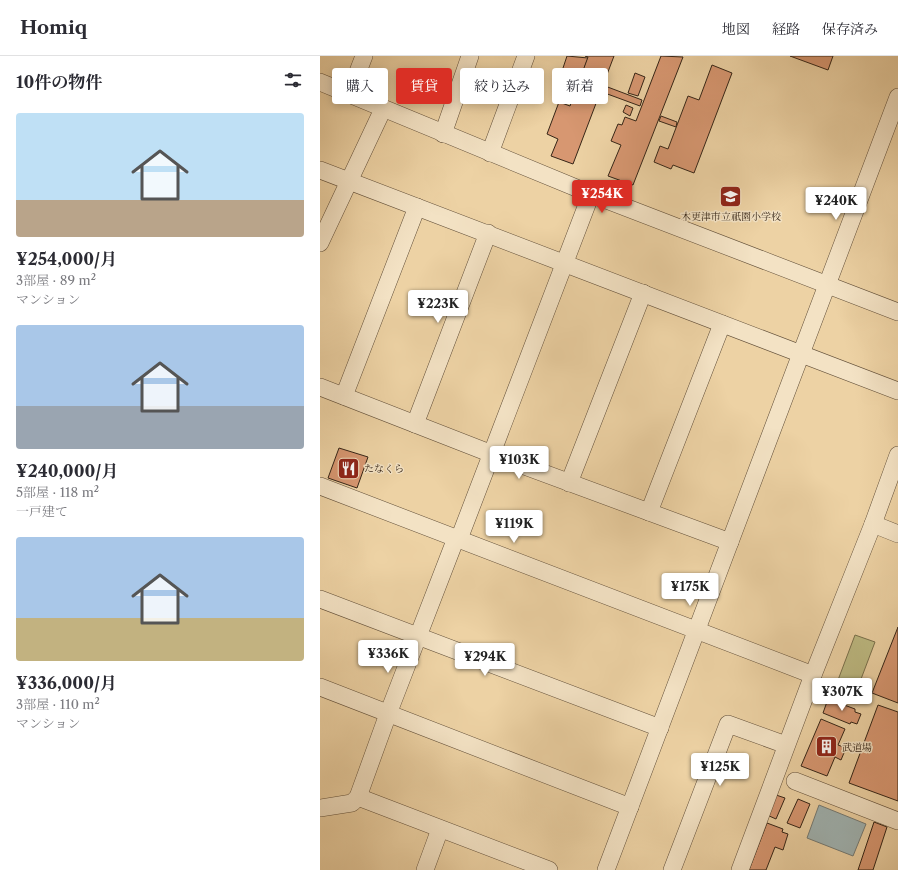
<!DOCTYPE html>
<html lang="ja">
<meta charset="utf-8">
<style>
body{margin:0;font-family:"Libre Caslon Text","Noto Serif JP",serif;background:#f2f2f3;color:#2b2b33;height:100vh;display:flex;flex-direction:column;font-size:15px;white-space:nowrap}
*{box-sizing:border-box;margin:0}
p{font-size:13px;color:#7c7c81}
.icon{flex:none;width:22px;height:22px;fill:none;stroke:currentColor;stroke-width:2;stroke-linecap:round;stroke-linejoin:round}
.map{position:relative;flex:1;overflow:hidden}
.drawer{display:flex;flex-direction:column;background:#fff;width:320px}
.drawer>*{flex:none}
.guide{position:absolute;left:12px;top:12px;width:380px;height:36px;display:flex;gap:8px}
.price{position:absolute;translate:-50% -34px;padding:0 9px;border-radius:4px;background:#fff;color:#222;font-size:13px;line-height:26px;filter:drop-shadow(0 1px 2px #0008)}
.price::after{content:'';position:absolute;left:50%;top:24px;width:12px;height:9px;margin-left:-6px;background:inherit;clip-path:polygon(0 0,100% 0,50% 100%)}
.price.current{background:#d93025;color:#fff}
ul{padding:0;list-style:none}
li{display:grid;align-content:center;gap:8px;height:212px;padding:0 16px}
li span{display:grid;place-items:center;height:124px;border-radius:4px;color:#555}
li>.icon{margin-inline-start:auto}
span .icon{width:72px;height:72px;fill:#fffc;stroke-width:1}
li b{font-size:17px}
h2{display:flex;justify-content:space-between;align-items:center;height:48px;padding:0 16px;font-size:17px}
.pill{padding:0 14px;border-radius:4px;background:#fff;box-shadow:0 2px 10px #0003;font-size:14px;line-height:36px}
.pill.current{background:#d93025;color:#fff}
header{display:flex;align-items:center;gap:24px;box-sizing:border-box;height:56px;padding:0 20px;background:#fff;border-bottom:1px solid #e1e1e2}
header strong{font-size:19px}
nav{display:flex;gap:22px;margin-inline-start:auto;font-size:14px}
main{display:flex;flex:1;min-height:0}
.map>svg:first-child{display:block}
</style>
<header>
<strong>Homiq</strong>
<nav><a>地図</a><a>経路</a><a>保存済み</a></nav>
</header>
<main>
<section class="drawer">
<h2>10件の物件<svg class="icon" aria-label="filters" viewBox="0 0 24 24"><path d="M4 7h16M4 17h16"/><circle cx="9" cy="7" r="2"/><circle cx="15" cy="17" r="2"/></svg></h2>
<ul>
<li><span style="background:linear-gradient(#bfe0f5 70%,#b9a48a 0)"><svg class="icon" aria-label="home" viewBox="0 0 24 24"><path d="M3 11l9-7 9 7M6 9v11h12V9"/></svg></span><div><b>¥254,000/月</b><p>3部屋 · 89 m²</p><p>マンション</p></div></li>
<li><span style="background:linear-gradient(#a9c7e8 65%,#9aa5b1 0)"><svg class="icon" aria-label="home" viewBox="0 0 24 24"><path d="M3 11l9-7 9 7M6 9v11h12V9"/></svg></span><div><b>¥240,000/月</b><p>5部屋 · 118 m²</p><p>一戸建て</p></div></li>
<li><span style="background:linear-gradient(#a9c7e8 65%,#c2b280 0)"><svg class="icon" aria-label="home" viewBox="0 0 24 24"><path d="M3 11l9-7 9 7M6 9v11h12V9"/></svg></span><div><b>¥336,000/月</b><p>3部屋 · 110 m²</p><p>マンション</p></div></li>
</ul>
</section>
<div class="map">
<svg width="578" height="814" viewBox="0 0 578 814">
<rect width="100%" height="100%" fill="#edd2a4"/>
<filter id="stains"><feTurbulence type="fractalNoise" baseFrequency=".005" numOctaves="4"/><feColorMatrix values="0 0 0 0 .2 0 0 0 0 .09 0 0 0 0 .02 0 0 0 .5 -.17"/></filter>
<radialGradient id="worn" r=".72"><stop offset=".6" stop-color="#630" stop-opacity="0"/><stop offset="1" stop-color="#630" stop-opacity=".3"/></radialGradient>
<!-- green -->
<path fill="#bdba82" stroke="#79704c" d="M535,579L555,586L538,631L518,624Z"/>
<!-- water -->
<path fill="#a0b4b3" stroke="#757b75" d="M499,749L546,768L533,800L487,782Z"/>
<!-- building -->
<g fill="#d79771" stroke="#352517">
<path d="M247,0L268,2L255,37L245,33L251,18L242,15Z"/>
<path d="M265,0H294L253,108L231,100L238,83L227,78L239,46L250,50L268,1Z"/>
<path d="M341,0L363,1L313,129L288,120L301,89L291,85L298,68L302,69L305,61L316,65Z"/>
<path d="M470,0H513L508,14Z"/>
<path d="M392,9L412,17L374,117L353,109L351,113L334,106L340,90L348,93L368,40L379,44Z"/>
<path d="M315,17L325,21L318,40L308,37Z"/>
<path d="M285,30L322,44L320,50L282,36Z"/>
<path d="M306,49L313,52L310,60L303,56Z"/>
<path d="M341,60L357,66L356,71L339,65Z"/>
<path d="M19,392L48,401L37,432L8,422Z"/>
<path d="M578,571V647L552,637Z"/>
<path d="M508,643L535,653V656L541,658L537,668L531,666L530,668L503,657Z"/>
<path d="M558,649L578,656V745L529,727Z"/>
<path d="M501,663L525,673L518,689L526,692L521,704L515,701L507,720L481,710Z"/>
<path d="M456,739L465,742L456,763L447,759Z"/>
<path d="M478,743L490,748L480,772L467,767Z"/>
<path d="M554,766L567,771L553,814H538Z"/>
<path d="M447,767L463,773L462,776L468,778L463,794L455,791L446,814H429Z"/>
</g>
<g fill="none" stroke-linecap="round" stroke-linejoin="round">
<defs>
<g id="minor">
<path d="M0,26L271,138L578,256"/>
<path d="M29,39L44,0"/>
<path d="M123,78L150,0"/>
<path d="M170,97L206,0"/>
<path d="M0,114L578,335"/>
<path d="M0,187L63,53"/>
<path d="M0,331L172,398L410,486"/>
<path d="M24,340L97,151"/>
<path d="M95,368L168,177"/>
<path d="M249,427L323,237"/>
<path d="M0,430L493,619"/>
<path d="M329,456L402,268"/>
<path d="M553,468L578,478"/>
<path d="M139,483L271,138"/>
<path d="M0,543L340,672"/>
<path d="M0,631L310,751"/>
<path d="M475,725L578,765"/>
<path d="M38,741L229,814"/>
<path d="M0,752L32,747L38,741L68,658L136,482"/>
<path d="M105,814L120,773"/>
<path d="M286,814L578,41"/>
<path d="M352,814L408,668L466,689"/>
<path d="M420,814L493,619L553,468L578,399"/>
</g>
</defs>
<!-- minor casing -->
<use href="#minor" stroke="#63503a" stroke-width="18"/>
<!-- minor -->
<use href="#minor" stroke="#f3e2c4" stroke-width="17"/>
</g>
<!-- icons -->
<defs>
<symbol id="school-square" viewBox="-11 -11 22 22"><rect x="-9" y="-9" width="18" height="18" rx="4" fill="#8f2418" stroke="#f3e2c4"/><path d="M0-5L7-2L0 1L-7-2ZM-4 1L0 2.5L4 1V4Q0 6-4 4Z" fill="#fff"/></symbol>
<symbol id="restaurant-square" viewBox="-11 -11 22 22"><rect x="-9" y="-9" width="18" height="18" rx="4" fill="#8f2418" stroke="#f3e2c4"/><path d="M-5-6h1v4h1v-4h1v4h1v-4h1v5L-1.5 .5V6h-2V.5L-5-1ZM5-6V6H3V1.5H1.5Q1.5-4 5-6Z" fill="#fff"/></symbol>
<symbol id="building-square" viewBox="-11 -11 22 22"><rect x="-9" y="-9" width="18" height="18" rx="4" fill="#8f2418" stroke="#f3e2c4"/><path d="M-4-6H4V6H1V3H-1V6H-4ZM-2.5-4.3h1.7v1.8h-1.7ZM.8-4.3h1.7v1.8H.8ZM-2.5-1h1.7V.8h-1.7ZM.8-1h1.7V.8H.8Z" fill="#fff"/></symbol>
</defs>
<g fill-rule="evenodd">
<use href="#school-square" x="398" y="128" width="25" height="25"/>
<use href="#restaurant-square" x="16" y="400" width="25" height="25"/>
<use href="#building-square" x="494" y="678" width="25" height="25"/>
</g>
<g text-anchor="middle" stroke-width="3" stroke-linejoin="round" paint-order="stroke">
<!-- poi labels -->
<g font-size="10" fill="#352517" stroke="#f3e2c4" text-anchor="start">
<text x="411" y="164" text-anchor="middle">木更津市立祇園小学校</text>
<text x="44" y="416">たなくら</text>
<text x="522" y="695">武道場</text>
</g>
</g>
<rect width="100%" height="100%" filter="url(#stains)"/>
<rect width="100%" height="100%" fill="url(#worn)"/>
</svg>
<b class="price current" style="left:282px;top:158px">¥254K</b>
<b class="price" style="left:516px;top:165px">¥240K</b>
<b class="price" style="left:118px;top:268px">¥223K</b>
<b class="price" style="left:199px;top:424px">¥103K</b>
<b class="price" style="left:194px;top:488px">¥119K</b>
<b class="price" style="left:370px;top:551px">¥175K</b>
<b class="price" style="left:68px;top:618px">¥336K</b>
<b class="price" style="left:165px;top:621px">¥294K</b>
<b class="price" style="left:522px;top:656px">¥307K</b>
<b class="price" style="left:400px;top:731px">¥125K</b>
<div class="guide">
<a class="pill">購入</a>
<a class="pill current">賃貸</a>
<a class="pill">絞り込み</a>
<a class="pill">新着</a>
</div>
</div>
</main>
